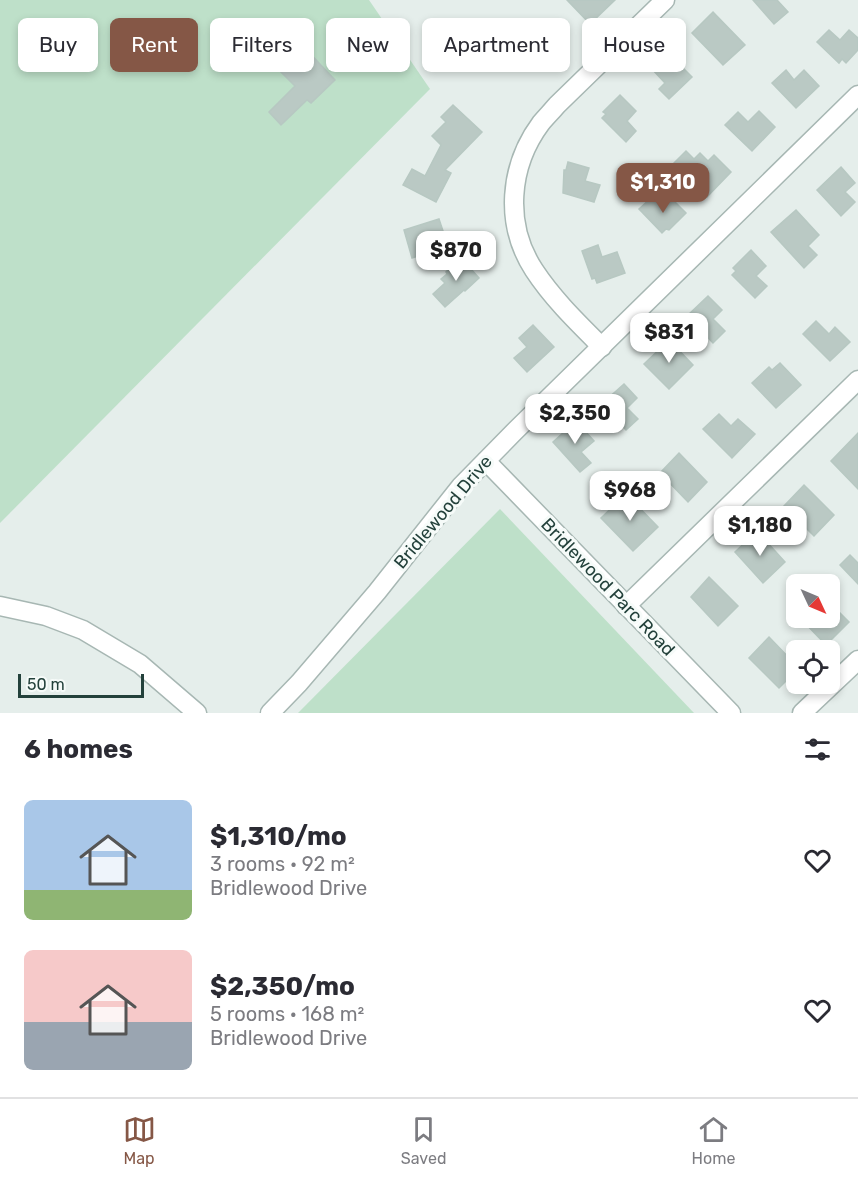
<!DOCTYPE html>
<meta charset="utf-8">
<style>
body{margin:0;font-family:Rubik,sans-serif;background:#f2f2f3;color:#2b2b33;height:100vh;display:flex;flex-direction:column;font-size:22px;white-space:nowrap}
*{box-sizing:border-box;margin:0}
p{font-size:20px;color:#7c7c81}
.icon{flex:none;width:33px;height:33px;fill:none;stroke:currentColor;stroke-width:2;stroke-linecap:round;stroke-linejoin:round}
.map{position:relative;height:713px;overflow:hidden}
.details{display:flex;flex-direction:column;background:#fff;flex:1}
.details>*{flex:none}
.guide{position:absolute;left:18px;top:18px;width:822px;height:54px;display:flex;gap:12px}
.needle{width:39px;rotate:134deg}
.controls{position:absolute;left:786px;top:574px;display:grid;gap:12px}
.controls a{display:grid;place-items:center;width:54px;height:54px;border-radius:9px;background:#fff;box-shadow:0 3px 9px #0003;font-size:30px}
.scale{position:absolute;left:18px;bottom:15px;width:126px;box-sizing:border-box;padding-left:6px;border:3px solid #23413b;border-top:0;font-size:16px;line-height:21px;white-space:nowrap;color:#23413b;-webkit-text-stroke:4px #f6fbf9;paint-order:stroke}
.price{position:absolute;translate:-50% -51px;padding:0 14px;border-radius:12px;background:#fff;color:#222;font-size:20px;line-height:39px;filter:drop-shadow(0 2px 3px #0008)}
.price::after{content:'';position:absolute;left:50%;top:36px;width:18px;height:14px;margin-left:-9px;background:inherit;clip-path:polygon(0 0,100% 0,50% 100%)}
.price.current{background:#855746;color:#fff}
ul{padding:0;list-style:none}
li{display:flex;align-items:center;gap:18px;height:150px;padding:0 24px}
li span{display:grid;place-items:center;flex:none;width:168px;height:120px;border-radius:9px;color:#555}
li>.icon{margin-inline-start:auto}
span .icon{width:72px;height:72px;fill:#fffc;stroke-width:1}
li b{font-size:26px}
h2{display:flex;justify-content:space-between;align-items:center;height:72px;padding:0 24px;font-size:26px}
.pill{padding:0 21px;border-radius:9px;background:#fff;box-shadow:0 3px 9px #0003;font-size:21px;line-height:54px}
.pill.current{background:#855746;color:#fff}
.dock{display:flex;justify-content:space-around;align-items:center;height:84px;border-top:2px solid #e1e1e2;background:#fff;font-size:16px;color:#7c7c81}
.dock a{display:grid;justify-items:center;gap:3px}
.dock .current{color:#855746}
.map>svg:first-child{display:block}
</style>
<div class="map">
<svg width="858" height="713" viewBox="0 0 858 713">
<rect width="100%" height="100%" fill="#e5eeeb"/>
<!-- green -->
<g fill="#bee0c9">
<path d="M0,0H369L430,89L0,523Z"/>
<path d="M500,509L694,713H298Z"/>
</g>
<!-- building -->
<g fill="#bac9c4" stroke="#b7c8c2" stroke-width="1.5">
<path d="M567,0H615L590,24Z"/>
<path d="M753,0H777L788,12L774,24Z"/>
<path d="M713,12L745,45L723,65L692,33Z"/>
<path d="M539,23L545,30L551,24L565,39L543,61L522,39Z"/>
<path d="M829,30L840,40L849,30L858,38V50L846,63L842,59L839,63L817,42Z"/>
<path d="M302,45L335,80L311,103L307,100L281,125L269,112L295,86L277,68Z"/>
<path d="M667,52L692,77L669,99L659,89L665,83L651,68Z"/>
<path d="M786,70L794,80L804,70L819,86L796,108L772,83Z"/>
<path d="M620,95L636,111L627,121L636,131L626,142L602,118L606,114L603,112Z"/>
<path d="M453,105L482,132L445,170L451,173L436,202L403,185L412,169L425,176L441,145L432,136L446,122L441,117Z"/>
<path d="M759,111L775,127L752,151L725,125L738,112L748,122Z"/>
<path d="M686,151L694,159L700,153L708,161L714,155L731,172L707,197L674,163Z"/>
<path d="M568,162L589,168L585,181L600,185L594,202L563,193L564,170H566Z"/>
<path d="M841,167L855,183L845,192L855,202L841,216L817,190Z"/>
<path d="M652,197L663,208L672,199L686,213L669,230L666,229L662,233L639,209Z"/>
<path d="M796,210L819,235L808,246L817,255L804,268L771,232Z"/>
<path d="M439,219L448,246L412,258L404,230Z"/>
<path d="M598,245L602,257L617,252L625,273L597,283L595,278L592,279L582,251Z"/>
<path d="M751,250L766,266L756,276L767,286L755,298L732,275L736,271L733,268Z"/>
<path d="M461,258L479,278L465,291L464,290L445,307L433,294L445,283L441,279L447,274L446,272Z"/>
<path d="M708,296L722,310L713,319L725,331L713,343L687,316Z"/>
<path d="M816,321L829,334L835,327L850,342L830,361L803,334Z"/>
<path d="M533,325L554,347L527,372L514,358L527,347L519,338Z"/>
<path d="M669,340L693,365L669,389L644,364Z"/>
<path d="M780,363L801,385L776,408L752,383L769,367L772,370Z"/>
<path d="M624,384L637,398L627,408L638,419L626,430L604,407L608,403L605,401Z"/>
<path d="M719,414L731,426L738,419L755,434L732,458L703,429Z"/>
<path d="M576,421L594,441L581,452L591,463L580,472L553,442Z"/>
<path d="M858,433V489L831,461Z"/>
<path d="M679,453L707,482L688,502L660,473Z"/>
<path d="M804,485L834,515L814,536L784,506Z"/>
<path d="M626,494L658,527L633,551L601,518Z"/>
<path d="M757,531L785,562L763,583L735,552Z"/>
<path d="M850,555L858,563V584L840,565Z"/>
<path d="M709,577L738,606L718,626L691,597Z"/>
<path d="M830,603L849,622L826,645L800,618H830Z"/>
<path d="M769,637L796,665V671L779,688L749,658Z"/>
</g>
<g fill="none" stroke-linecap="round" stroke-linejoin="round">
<defs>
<g id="minor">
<path d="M602,347C578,323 553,299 534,270C504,224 509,166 541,123C546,117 552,111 557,105L665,0"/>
<path d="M486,461L731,713"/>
<path d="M0,606L46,616L83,630L140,664L197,713"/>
<path d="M626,606L858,380"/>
<path d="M270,713L299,683L377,592L461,486L514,432L858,95"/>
<path d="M802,713L858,660"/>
</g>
</defs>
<!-- minor casing -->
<use href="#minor" stroke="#a7b7b3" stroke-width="21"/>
<!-- minor -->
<use href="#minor" stroke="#fff" stroke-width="18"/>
</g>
<g text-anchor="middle" stroke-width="6" stroke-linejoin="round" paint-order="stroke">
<!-- street labels -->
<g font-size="18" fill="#23413b" stroke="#f6fbf9">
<text transform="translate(443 512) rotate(-50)" y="6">Bridlewood Drive</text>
<text transform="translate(608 587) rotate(46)" y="6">Bridlewood Parc Road</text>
</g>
</g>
</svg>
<div class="controls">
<a><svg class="needle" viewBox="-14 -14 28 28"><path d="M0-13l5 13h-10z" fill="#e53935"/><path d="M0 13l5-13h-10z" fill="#7c7c81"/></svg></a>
<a><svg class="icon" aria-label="locate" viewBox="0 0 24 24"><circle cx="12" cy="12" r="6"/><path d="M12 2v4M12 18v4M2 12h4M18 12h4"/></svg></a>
</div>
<div class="scale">50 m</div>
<b class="price current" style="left:663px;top:214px">$1,310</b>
<b class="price" style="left:456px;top:282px">$870</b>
<b class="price" style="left:669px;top:364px">$831</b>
<b class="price" style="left:575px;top:445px">$2,350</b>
<b class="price" style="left:630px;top:522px">$968</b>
<b class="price" style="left:760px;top:557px">$1,180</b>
<div class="guide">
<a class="pill">Buy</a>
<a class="pill current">Rent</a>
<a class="pill">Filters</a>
<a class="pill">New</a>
<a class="pill">Apartment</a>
<a class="pill">House</a>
</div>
</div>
<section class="details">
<h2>6 homes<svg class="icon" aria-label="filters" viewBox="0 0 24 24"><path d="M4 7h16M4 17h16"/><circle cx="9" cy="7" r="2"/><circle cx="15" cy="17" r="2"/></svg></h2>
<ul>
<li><span style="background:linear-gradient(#a9c7e8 75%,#8fb573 0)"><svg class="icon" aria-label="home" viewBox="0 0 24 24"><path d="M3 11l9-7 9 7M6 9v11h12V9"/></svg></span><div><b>$1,310/mo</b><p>3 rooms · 92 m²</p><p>Bridlewood Drive</p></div><svg class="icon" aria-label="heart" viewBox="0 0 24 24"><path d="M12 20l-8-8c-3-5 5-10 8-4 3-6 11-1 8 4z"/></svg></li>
<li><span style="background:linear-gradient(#f6c9c9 60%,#9aa5b1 0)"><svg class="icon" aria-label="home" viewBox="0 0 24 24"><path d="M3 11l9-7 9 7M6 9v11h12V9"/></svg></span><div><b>$2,350/mo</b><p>5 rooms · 168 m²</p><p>Bridlewood Drive</p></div><svg class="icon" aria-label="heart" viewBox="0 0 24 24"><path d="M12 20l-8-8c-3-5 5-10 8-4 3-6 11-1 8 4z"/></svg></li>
</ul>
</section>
<nav class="dock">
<a class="current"><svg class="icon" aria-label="map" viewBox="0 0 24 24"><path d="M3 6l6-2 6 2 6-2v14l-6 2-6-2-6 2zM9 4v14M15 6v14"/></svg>Map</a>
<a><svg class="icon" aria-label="saved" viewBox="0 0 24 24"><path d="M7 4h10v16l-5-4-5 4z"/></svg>Saved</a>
<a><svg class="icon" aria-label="home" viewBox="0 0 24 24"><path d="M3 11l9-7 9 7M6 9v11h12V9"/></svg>Home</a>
</nav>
